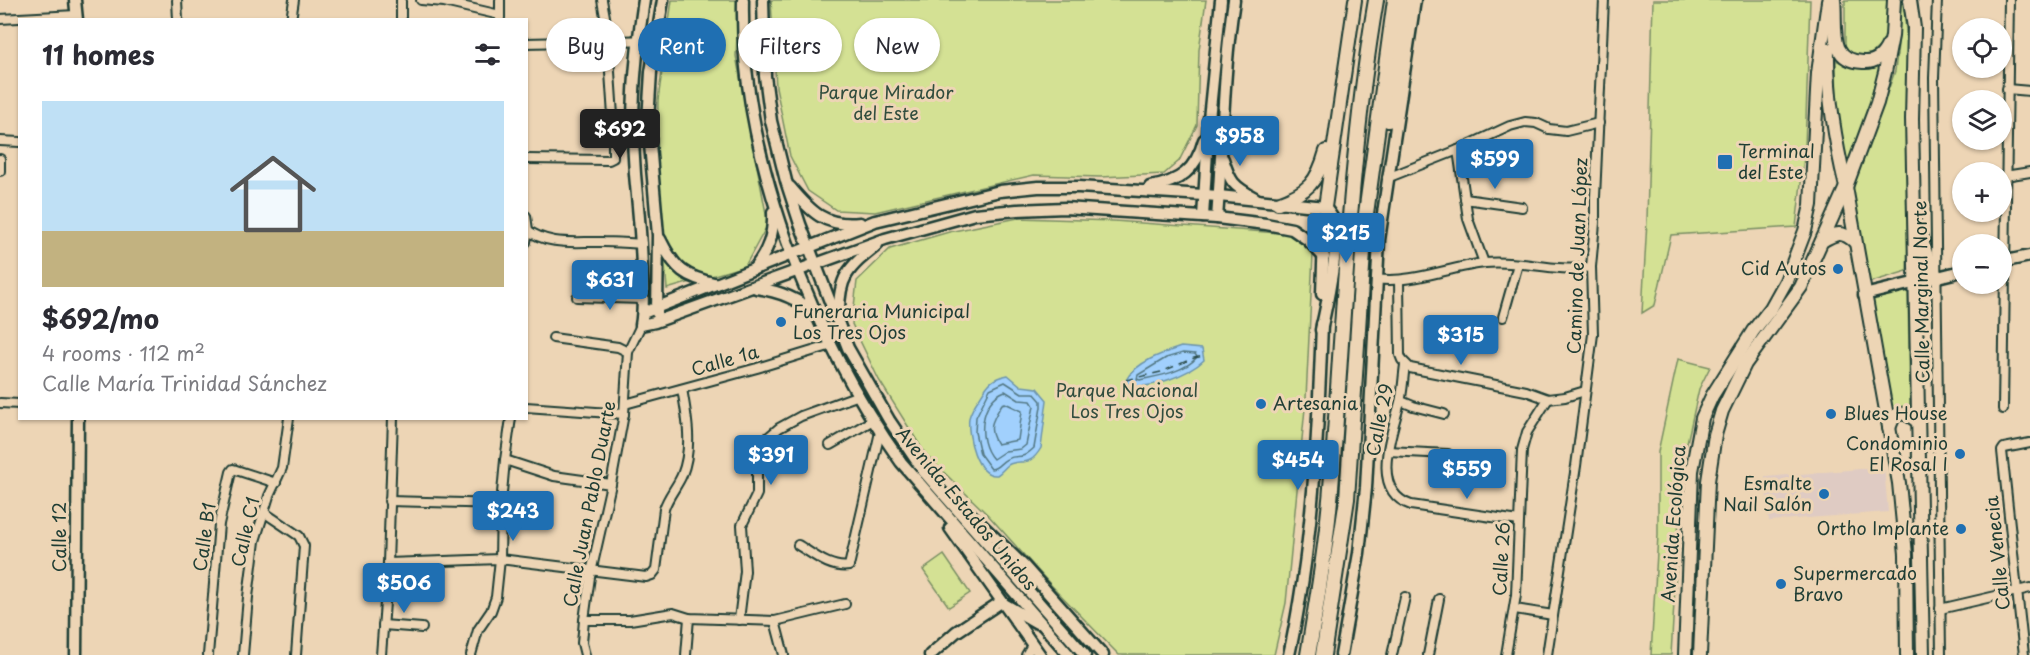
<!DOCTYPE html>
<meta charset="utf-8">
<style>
body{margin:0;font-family:"Playpen Sans",sans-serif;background:#f2f2f3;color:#2b2b33;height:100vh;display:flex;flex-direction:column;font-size:22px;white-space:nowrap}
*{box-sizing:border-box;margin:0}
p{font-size:20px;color:#7c7c81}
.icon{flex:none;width:33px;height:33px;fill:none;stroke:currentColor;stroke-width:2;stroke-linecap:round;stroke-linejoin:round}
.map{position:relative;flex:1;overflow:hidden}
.side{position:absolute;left:18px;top:18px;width:510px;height:402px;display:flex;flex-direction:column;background:#fff;border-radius:0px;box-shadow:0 2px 4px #0004}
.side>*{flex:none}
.banner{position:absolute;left:546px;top:18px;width:570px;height:54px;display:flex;gap:12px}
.buttons{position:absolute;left:1952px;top:18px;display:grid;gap:12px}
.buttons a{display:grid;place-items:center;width:60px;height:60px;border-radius:50%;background:#fff;box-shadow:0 2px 4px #0004;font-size:30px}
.price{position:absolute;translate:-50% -51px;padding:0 14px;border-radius:6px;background:#1f6fb2;color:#fff;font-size:20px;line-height:39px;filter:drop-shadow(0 2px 3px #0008)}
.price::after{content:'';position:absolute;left:50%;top:36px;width:18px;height:14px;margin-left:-9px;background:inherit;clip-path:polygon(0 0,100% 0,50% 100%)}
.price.on{background:#222;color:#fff}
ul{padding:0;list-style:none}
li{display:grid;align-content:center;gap:12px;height:318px;padding:0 24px}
li span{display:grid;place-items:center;height:186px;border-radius:0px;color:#555}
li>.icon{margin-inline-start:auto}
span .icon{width:108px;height:108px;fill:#fffc;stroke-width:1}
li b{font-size:26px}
h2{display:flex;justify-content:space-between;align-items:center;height:72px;padding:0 24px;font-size:26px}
.chip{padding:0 21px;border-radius:27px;background:#fff;box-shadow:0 2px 4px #0004;font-size:21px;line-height:54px}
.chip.on{background:#1f6fb2;color:#fff}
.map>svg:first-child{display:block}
</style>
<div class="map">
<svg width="2030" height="655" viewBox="0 0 2030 655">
<rect width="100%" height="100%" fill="#edd5b5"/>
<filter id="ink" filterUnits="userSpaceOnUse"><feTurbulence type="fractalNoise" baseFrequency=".0167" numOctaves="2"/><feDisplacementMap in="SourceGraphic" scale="12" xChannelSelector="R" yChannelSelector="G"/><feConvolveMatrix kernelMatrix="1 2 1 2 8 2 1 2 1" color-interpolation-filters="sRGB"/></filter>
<g filter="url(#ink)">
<!-- built -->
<path fill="#dfcbc3" d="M1884,467L1888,512L1769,521L1765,477Z"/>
<!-- green -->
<g fill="#d4e194" stroke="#7a8f64" stroke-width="1.5">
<path d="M672,0H739L736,56L768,224L745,266L667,289L657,167L658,100Z"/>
<path d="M771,0H1206L1199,50L1197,125L1179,161L1164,174L1100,177L1034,175L875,212L836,210L808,191L790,156L776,87Z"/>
<path d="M1653,0H1810L1805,148L1796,227L1671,235L1655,305L1642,313L1647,220Z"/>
<path d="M1845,0H1887L1886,40L1868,57L1845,51Z"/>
<path d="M1901,0H1903C1913,89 1910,181 1907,271L1868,283L1851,193L1895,71L1899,36Z"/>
<path d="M1836,60C1852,69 1865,72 1882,63C1877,99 1860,135 1846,168L1837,114Z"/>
<path d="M1018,218L1114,221L1294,234L1313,254L1306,398L1286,603L1274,655H1119L1050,584L989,516L926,455L879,380L852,324L857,281L890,249L949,232Z"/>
<path d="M1908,291L1910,410L1897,408L1890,415L1870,299Z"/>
<path d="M1678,359L1710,367L1699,389L1682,465L1671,655H1651L1658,535V452Z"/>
<path d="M944,555L970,593L949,607L923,570Z"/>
</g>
<!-- water -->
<g fill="#a1d0fd" stroke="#6d95ad" stroke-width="1.5">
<path d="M1181,347L1202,349L1204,360C1190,374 1148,390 1129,386L1126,380C1136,362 1163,353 1181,347Z"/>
<path d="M1008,375L1021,386L1037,388L1047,400L1041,448C1029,469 1020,458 1008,465C1004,468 1002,472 997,475C976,477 967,435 969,418C971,410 975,404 980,397C988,384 991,378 1008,375Z"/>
</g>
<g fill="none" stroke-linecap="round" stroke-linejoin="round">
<!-- shore -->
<g stroke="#537884" stroke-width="1.5">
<path d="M1183,353L1195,354L1197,357C1185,372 1158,376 1140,380L1137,379L1138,375L1166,358Z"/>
<path d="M1005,382L1022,393H1034L1041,401V407L1034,448C1019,462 1020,453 1007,459C1000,462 999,468 991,469L980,454L975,432L976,417L990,389Z"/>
<path d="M1005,391L1019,400L1031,401L1034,406L1026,445L1021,449L1005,451L993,459C976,440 980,400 1005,391Z"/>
<path d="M1005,403L1022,411L1018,440L997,444C986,428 993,419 1002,404Z"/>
</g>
<!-- ferry -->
<path stroke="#2c4c48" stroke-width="1.5" stroke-dasharray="8 6" stroke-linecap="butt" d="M1126,380L1161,372L1194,358L1204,356"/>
<defs>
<g id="street">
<path d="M177,0L178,20"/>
<path d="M421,0L444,2L500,15"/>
<path d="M1937,0L1934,78L1941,655"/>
<path d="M500,18V0"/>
<path d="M0,19L76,15"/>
<path d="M291,20L294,0"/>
<path d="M401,20V0"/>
<path d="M526,43L656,40"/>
<path d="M2007,89L2030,91"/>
<path d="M0,141L20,142"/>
<path d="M1458,150L1468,219L1484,263"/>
<path d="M0,159V171"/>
<path d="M526,159L609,160L613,158V116L607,28L602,0"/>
<path d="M2005,176L2030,172"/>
<path d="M1387,178L1458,150L1510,126L1525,122L1536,123L1549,129L1566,131L1599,123"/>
<path d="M1465,199L1522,207"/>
<path d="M526,216L528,230L526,242"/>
<path d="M526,229C549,247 577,241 604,242C617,242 629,243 642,244"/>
<path d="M1376,279C1413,284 1448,267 1485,263C1520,259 1555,273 1591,267"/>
<path d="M1399,281L1400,355L1402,360L1410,368L1526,391L1548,399L1565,397L1585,391"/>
<path d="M577,297L643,299"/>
<path d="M1503,317L1518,264"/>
<path d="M553,338L618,347L628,352"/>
<path d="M1405,365C1403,378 1403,393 1399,406C1391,436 1370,491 1411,505L1519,521"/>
<path d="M1401,401L1413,406L1444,414"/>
<path d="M0,403L20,404"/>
<path d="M625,404L757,368L832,345"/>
<path d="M526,407L624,414"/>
<path d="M2003,409L2009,0"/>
<path d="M830,445L873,420"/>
<path d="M1388,451L1448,454"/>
<path d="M505,460L554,476L611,484"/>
<path d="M389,501L501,504"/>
<path d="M265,513L299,536L304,546L296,655"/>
<path d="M798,545C813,554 830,569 849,566L880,432"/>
<path d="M388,563L500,559L646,577L652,575L656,570L664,509C668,496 677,487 682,475C693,448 687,417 682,389"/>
<path d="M1515,609L1553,615"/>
<path d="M1940,609L2030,588"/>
<path d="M584,620H630L673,613L689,618L775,621L845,604"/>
<path d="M739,620L745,571L742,525L757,494V452L760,444L779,428L801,416L859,395"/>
<path d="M775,621L784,655"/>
<path d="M383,625L422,628"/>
<path d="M208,655L219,524L231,472L233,469L276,483"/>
<path d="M243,655L248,597L255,541L269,496L282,468L289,418"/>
<path d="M381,655L388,563L393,418"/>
<path d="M471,655L478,630L491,611L496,597L500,559L501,504L505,460L511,418"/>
<path d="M585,655L582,643L584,620L590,577L611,484L624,414L628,352L641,325"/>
<path d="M686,655L689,618"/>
<path d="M1026,655L1032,645"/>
<path d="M1392,655L1405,597"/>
<path d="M1428,655L1439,599"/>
<path d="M1506,655L1516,595L1522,450L1527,432L1548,399"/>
<path d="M1547,655L1576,466L1593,334L1591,267L1595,223V197L1604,0"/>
<path d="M2024,655L2002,451L2004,448L2030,443"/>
</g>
<g id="secondary">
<path d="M75,0L77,20"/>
<path d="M644,0C635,60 630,113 635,174C638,208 642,241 642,275C643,292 644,309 641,325L655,322L885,239L975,214L1017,210L1065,208L1217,218L1266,224L1292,229L1308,240L1324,257"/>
<path d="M743,0C740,156 812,337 901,462L1069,655"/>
<path d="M763,0L765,76L771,121L786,181L800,224L848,348L889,420L924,472L1085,655"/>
<path d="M1223,159C1230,182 1233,186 1255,198"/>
<path d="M790,187C811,212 825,227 860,223"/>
<path d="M1150,187C1180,182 1196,170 1204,140"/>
<path d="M1203,217L1209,119L1221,0"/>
<path d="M1217,218C1223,145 1223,72 1234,0"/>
<path d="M660,239C675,270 685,277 717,284"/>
<path d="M2001,262L2030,256"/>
<path d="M754,269C768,251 774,235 773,212"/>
<path d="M756,288C779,291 798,298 815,314"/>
<path d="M1322,294L1325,207"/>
<path d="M1864,295L1962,271"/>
<path d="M643,313L875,221L1000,191L1038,187H1079L1219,196L1325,207C1328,212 1333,217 1335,223C1340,241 1326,309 1321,330"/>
<path d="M657,313L658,235L648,121L651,72L663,0"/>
<path d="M839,316C838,277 848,268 877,245"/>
<path d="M961,505L1024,566L1103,655"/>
<path d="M950,528L1040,655"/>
<path d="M1006,605L1037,623"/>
<path d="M76,655L78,418"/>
<path d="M930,655L956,632L1001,602"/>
<path d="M1289,655C1313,547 1318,435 1322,324"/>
<path d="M1341,655L1359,553L1366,488L1379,240L1415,0"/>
</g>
<g id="primary">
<path d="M1834,0C1837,26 1827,61 1863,62C1876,63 1883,56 1888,45"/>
<path d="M1910,0L1914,28L1912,119L1923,655"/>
<path d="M1828,49C1827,96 1835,141 1846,187L1899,483L1906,554L1907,655"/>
<path d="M1278,203C1308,192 1317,183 1326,151"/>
<path d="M1325,207L1355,0"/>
<path d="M1920,234L1928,260L1937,277"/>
<path d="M1822,241C1836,233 1842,230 1855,242"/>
<path d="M1889,428L1894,416C1905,411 1909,415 1918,422"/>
<path d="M1685,655L1692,471L1702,418L1712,396L1753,331L1771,308L1786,281L1805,231L1811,205L1818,73L1828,1"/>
<path d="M1700,655L1708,481L1715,435L1722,411L1745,364L1801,287L1846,187L1877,103L1885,72L1892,36L1894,0"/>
</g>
<g id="highway">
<path d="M1388,120L1407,0"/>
<path d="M1308,655C1318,595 1328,535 1332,475C1344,316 1349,157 1376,0"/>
<path d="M1323,655L1347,499L1365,221L1395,0"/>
</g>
</defs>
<!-- street casing -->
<use href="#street" stroke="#1f3d34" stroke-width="12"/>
<!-- secondary casing -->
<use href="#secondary" stroke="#1f3d34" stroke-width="15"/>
<!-- primary casing -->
<use href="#primary" stroke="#1f3d34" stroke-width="16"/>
<!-- highway casing -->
<use href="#highway" stroke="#1f3d34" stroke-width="18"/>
<!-- street -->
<use href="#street" stroke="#edd5b5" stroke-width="8"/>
<!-- secondary -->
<use href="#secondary" stroke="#edd5b5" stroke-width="10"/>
<!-- primary -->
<use href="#primary" stroke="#edd5b5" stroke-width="12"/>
<!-- highway -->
<use href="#highway" stroke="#edd5b5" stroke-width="14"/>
</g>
</g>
<!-- markers -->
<g fill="#1f6fb2" stroke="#edd5b5" stroke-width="2">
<rect x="1717" y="154" width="16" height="16" rx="3"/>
<circle cx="1838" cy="269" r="6"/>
<circle cx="781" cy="322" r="6"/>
<circle cx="1261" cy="404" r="6"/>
<circle cx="1831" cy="414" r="6"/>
<circle cx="1960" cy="454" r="6"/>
<circle cx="1824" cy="494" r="6"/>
<circle cx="1961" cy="529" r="6"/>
<circle cx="1781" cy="584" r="6"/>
</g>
<g text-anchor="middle" stroke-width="6" stroke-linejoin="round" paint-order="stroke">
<!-- park labels -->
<g font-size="18" fill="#314d3e" stroke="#edd5b5">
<text x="886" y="99">Parque Mirador<tspan x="886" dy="21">del Este</tspan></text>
<text x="1127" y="397">Parque Nacional<tspan x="1127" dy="21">Los Tres Ojos</tspan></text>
</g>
<!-- poi labels -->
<g font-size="18" fill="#1f3d34" stroke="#edd5b5" text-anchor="start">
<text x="1738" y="158">Terminal<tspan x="1738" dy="21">del Este</tspan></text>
<text x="1826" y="275" text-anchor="end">Cid Autos</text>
<text x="793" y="318">Funeraria Municipal<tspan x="793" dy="21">Los Tres Ojos</tspan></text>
<text x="1273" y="410">Artesania</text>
<text x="1843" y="420">Blues House</text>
<text x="1948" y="450" text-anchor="end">Condominio<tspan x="1948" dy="21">El Rosal I</tspan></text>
<text x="1812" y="490" text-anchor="end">Esmalte<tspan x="1812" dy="21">Nail Salón</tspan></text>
<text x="1949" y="535" text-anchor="end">Ortho Implante</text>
<text x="1793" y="580">Supermercado<tspan x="1793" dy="21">Bravo</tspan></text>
</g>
<!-- street labels -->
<g font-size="18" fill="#1f3d34" stroke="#edd5b5">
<text transform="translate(1578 256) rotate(-88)" y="6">Camino de Juan López</text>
<text transform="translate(1922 292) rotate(-91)" y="6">Calle Marginal Norte</text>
<text transform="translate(725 361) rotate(-16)" y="6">Calle 1a</text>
<text transform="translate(1380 420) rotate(-79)" y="6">Calle 29</text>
<text transform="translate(590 504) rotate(-79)" y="6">Calle Juan Pablo Duarte</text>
<text transform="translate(966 509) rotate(50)" y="6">Avenida Estados Unidos</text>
<text transform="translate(1674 524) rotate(-86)" y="6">Avenida Ecológica</text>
<text transform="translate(246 532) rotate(-77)" y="6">Calle C1</text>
<text transform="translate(60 537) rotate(-90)" y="6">Calle 12</text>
<text transform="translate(205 537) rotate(-82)" y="6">Calle B1</text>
<text transform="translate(1998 553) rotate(-96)" y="6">Calle Venecia</text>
<text transform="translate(1502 559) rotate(-87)" y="6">Calle 26</text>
</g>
</g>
</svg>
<div class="buttons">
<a><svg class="icon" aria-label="locate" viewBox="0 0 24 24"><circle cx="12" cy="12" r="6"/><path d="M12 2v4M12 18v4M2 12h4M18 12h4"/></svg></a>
<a><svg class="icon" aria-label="layers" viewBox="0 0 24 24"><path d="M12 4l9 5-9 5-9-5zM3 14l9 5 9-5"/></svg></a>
<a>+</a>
<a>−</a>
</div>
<b class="price on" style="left:620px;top:160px">$692</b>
<b class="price" style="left:1240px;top:167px">$958</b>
<b class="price" style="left:1495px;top:190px">$599</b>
<b class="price" style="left:1346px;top:264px">$215</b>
<b class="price" style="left:610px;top:311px">$631</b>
<b class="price" style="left:1461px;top:366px">$315</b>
<b class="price" style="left:771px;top:486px">$391</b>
<b class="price" style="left:1298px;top:491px">$454</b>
<b class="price" style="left:1467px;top:500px">$559</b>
<b class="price" style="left:513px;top:542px">$243</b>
<b class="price" style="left:404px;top:614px">$506</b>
<div class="banner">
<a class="chip">Buy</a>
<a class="chip on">Rent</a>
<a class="chip">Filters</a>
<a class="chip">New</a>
</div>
<section class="side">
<h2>11 homes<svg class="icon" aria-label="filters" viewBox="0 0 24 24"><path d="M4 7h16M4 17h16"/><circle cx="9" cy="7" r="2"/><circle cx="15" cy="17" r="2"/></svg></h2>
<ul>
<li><span style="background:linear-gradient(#bfe0f5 70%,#c2b280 0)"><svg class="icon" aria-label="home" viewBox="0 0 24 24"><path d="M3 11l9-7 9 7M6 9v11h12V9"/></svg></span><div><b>$692/mo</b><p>4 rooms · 112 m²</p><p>Calle María Trinidad Sánchez</p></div></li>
</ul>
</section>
</div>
